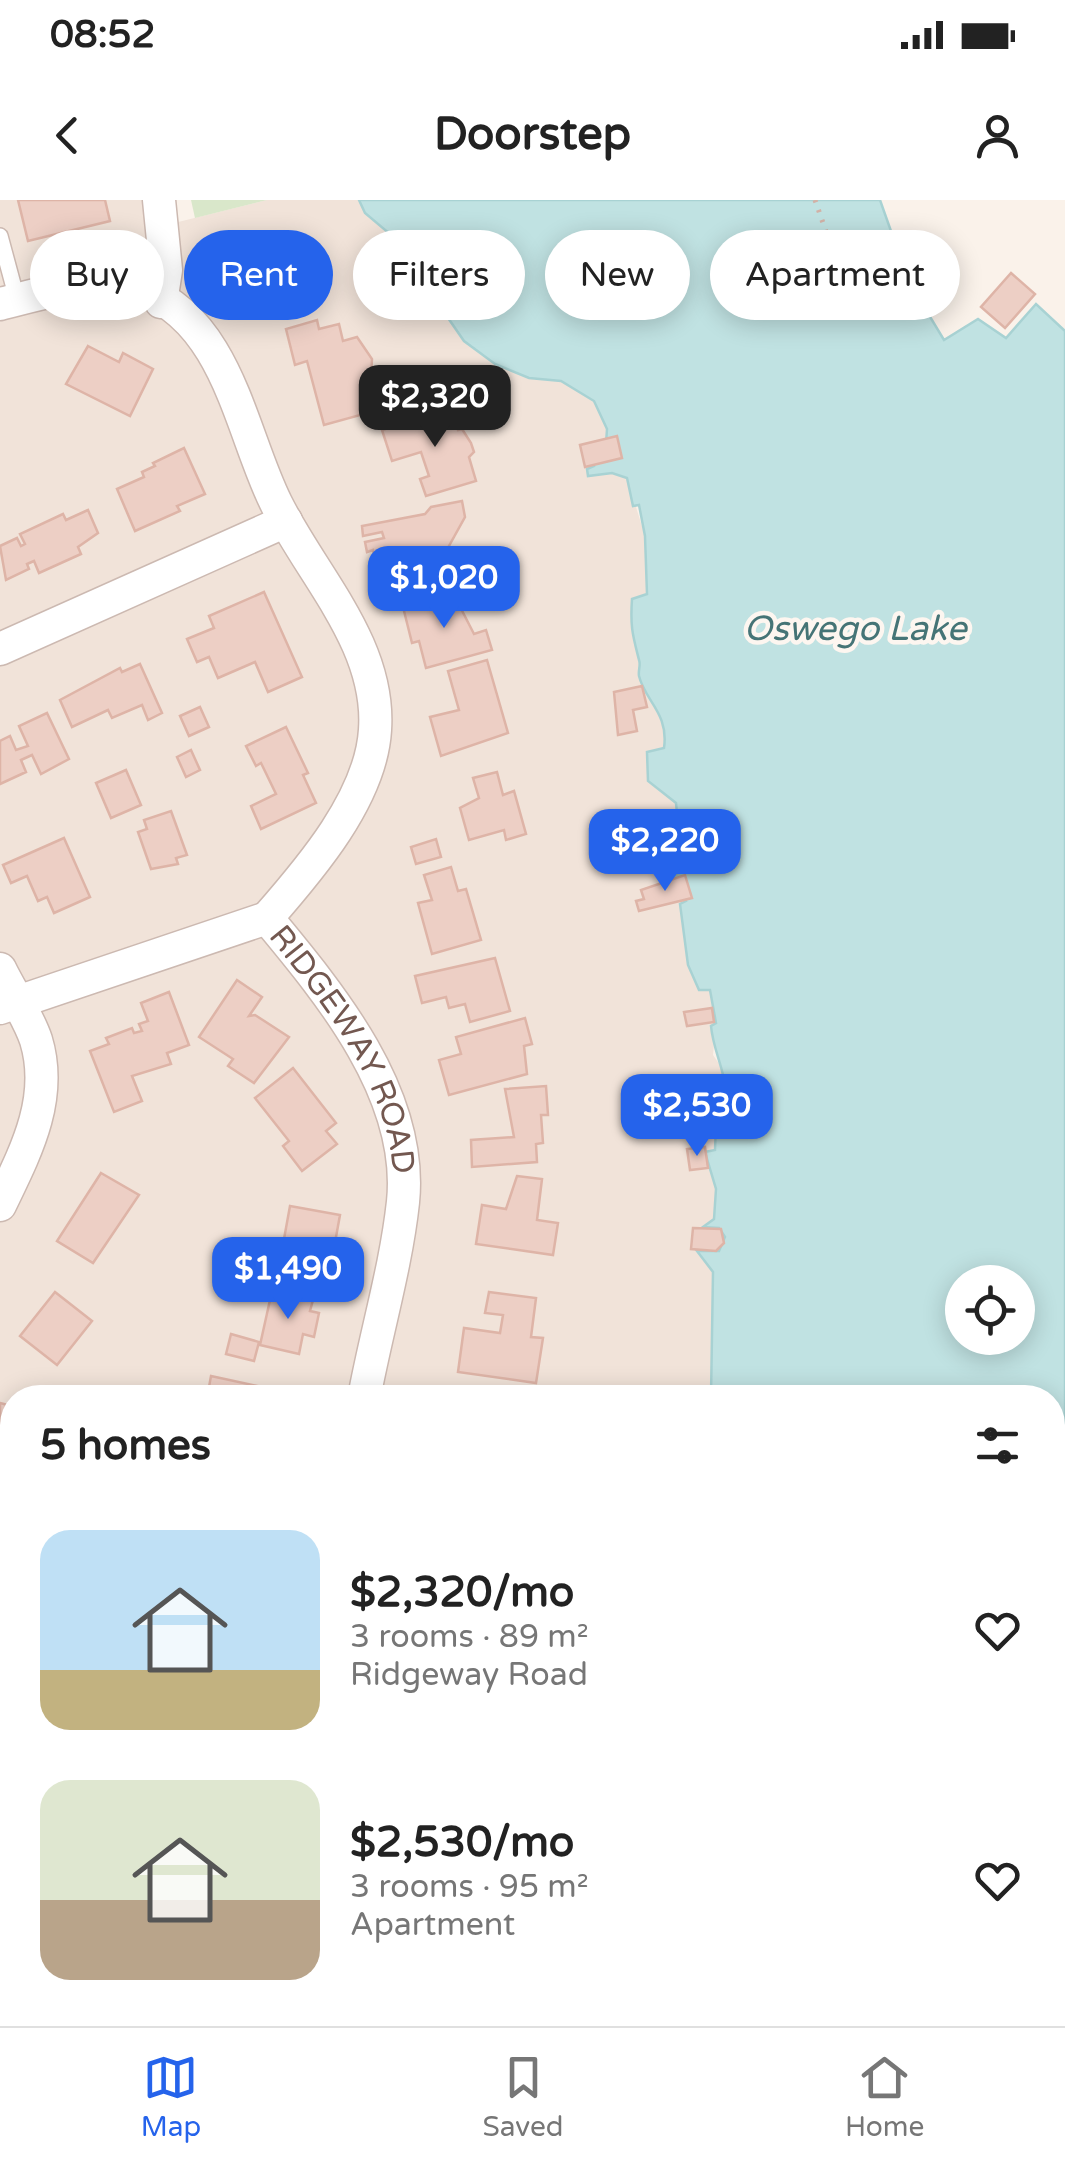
<!DOCTYPE html>
<meta charset="utf-8">
<style>
body{margin:0;font-family:"Varela Round",sans-serif;background:#f2f2f2;color:#222;height:100vh;display:flex;flex-direction:column;font-size:38px;white-space:nowrap}
*{box-sizing:border-box;margin:0}
p{font-size:32px;color:#767676}
.icon{flex:none;width:55px;height:55px;fill:none;stroke:currentColor;stroke-width:2;stroke-linecap:round;stroke-linejoin:round}
.map{position:relative;flex:1;overflow:hidden}
.drawer{position:absolute;left:0px;top:1185px;width:1065px;height:642px;display:flex;flex-direction:column;background:#fff;border-radius:40px 40px 0 0;box-shadow:0 5px 25px #0003}
.drawer>*{flex:none}
.banner{position:absolute;left:30px;top:30px;width:1005px;height:90px;display:flex;gap:20px}
.buttons{position:absolute;left:945px;top:1065px;display:grid;gap:20px}
.buttons a{display:grid;place-items:center;width:90px;height:90px;border-radius:50%;background:#fff;box-shadow:0 5px 25px #0003;font-size:50px}
.price{position:absolute;translate:-50% -85px;padding:0 22px;border-radius:20px;background:#2563eb;color:#fff;font-size:32px;line-height:65px;filter:drop-shadow(0 2px 5px #0008)}
.price::after{content:'';position:absolute;left:50%;top:60px;width:30px;height:22px;margin-left:-15px;background:inherit;clip-path:polygon(0 0,100% 0,50% 100%)}
.price.selected{background:#222;color:#fff}
ul{padding:0;list-style:none}
li{display:flex;align-items:center;gap:30px;height:250px;padding:0 40px}
li span{display:grid;place-items:center;flex:none;width:280px;height:200px;border-radius:30px;color:#555}
li>.icon{margin-inline-start:auto}
span .icon{width:120px;height:120px;fill:#fffc;stroke-width:1}
li b{font-size:42px}
h2{display:flex;justify-content:space-between;align-items:center;height:120px;padding:0 40px;font-size:42px}
.chip{padding:0 35px;border-radius:45px;background:#fff;box-shadow:0 5px 25px #0003;font-size:35px;line-height:90px}
.chip.selected{background:#2563eb;color:#fff}
.status{display:flex;justify-content:space-between;align-items:center;height:70px;padding:0 50px;background:#fff;direction:ltr}
.status svg{height:28px;fill:currentColor}
header{display:flex;justify-content:space-between;align-items:center;height:130px;padding:0 40px;background:#fff;font-size:45px;font-weight:700}
.menu{display:flex;justify-content:space-around;align-items:center;height:140px;border-top:2px solid #e0e0e0;background:#fff;font-size:28px;color:#767676}
.menu a{display:grid;justify-items:center;gap:5px}
.menu .selected{color:#2563eb}
.map>svg:first-child{display:block}
</style>
<div class="status"><b>08:52</b><svg viewBox="0 0 49 12"><path d="M0 12V9h3v3zM5 12V6h3v6zM10 12V3h3v9zM15 12V0h3v12zM26 1h20v11H26zM47 4h2v5h-2z"/></svg></div>
<header><svg class="icon" aria-label="back" viewBox="0 0 24 24"><path d="M15 5l-7 7 7 7"/></svg>Doorstep<svg class="icon" aria-label="person" viewBox="0 0 24 24"><circle cx="12" cy="8" r="4"/><path d="M4 21q1-7 8-7t8 7"/></svg></header>
<div class="map">
<svg width="1065" height="1826" viewBox="0 0 1065 1826">
<rect width="100%" height="100%" fill="#faf2ea"/>
<!-- residential -->
<path fill="#f1e3d9" d="M0,0H145L154,28L267,0H359L366,13L390,34L425,90L529,178L561,181L594,201L607,229L606,245L589,276L612,273L627,278L645,336L647,395L639,477L651,492L666,534L664,549L677,614L669,616L680,683L710,789L716,824L713,855L722,868L725,885L714,900L715,951L705,952L716,989L714,1019L705,1027L719,1028L725,1036L719,1051L697,1052L713,1072L711,1197L12,1198V1815H640L635,1826H0Z"/>
<!-- green -->
<path fill="#d9e7ca" d="M191,0H267L195,18Z"/>
<!-- water -->
<path fill="#c0e2e2" stroke="#a8d2d3" stroke-width="2.5" fill-rule="evenodd" d="M359,0H880L909,82L944,140L978,119L1006,138L1036,104L1065,131V1826H635L640,1815H1052V1198L711,1197L713,1072L697,1051H719L725,1037L719,1028L703,1027L714,1019L716,989L705,952L715,950L717,901L712,900L725,885C722,864 713,848 711,826L716,823L710,790H699L688,765L680,704L686,701L680,684L673,685L669,616L677,614L676,603L648,581L647,552L664,548C669,513 645,501 639,476C638,470 641,465 639,460C633,436 630,428 632,399L647,394L645,336L639,305L633,306L627,278L612,273L588,276L587,269L594,266L591,252L606,244L607,229L594,201L561,181L529,178L495,164L464,141L390,34L365,13ZM962,1082H1018V1138H962Z"/>
<!-- building -->
<g fill="#edcfc5" stroke="#deb4a7" stroke-width="2.5">
<path d="M18,0H105L110,21L28,41Z"/>
<path d="M1011,73L1035,94L1005,128L981,107Z"/>
<path d="M317,120L319,129L339,124L343,141L357,137L372,159L370,194L375,211L324,225L307,161L295,165L286,129Z"/>
<path d="M88,146L119,162L123,153L153,169L130,216L66,184Z"/>
<path d="M451,209L458,230L462,229L471,243L474,252L469,257L476,281L426,296L420,279L429,276L421,252L392,261L382,230Z"/>
<path d="M617,236L622,258L585,267L580,245Z"/>
<path d="M184,248L205,294L177,306L180,311L135,331L117,289L144,277L142,272L155,266L153,263Z"/>
<path d="M462,301L465,317L439,364L441,374L422,377L423,384L415,394L391,399L383,365L376,366L373,350L367,352L365,342L384,338L382,332L363,336L362,326L425,314L431,307Z"/>
<path d="M88,310L98,333L78,347L81,354L39,373L34,361L27,364L29,369L6,380L0,346L17,338L21,346L25,344L20,334L63,314L66,320Z"/>
<path d="M264,392L302,477L268,492L255,462L218,478L209,457L197,462L187,439L214,428L209,416Z"/>
<path d="M453,393L474,434L486,430L492,450L426,468L419,441L412,443L403,407Z"/>
<path d="M487,460L508,533L441,556L430,517L459,510L448,471Z"/>
<path d="M140,464L162,513L148,520L142,505L112,518L108,510L72,527L60,500L120,468L122,472Z"/>
<path d="M642,486L647,507L633,510L637,531L618,535L614,492Z"/>
<path d="M200,507L209,527L189,536L180,516Z"/>
<path d="M47,513L69,559L41,574L32,555L21,560L26,572L0,584V541L10,536L16,550L28,546L19,526Z"/>
<path d="M286,527L308,573L303,575L316,603L261,629L251,606L276,594L261,563L256,566L246,546Z"/>
<path d="M191,550L200,570L186,577L177,557Z"/>
<path d="M126,570L141,605L111,618L96,583Z"/>
<path d="M497,572L503,595L514,591L526,634L506,640L504,630L469,640L460,608L479,598L473,578Z"/>
<path d="M171,611L187,655L176,658L178,664L151,669L138,632L147,629L144,620Z"/>
<path d="M64,638L90,697L54,713L47,697L38,701L27,676L11,683L3,665Z"/>
<path d="M436,639L441,657L416,664L411,647Z"/>
<path d="M451,667L458,691L466,689L481,740L432,754L418,703L432,700L424,675Z"/>
<path d="M685,675L692,698L639,711L636,701L644,699L641,690Z"/>
<path d="M495,758L510,811L470,822L465,804L449,808L446,797L422,803L415,776Z"/>
<path d="M237,780L262,797L249,816L255,815L289,837L254,883L228,866L233,859L199,837Z"/>
<path d="M169,792L189,845L167,853L171,864L132,876L142,901L114,912L90,851L109,844L106,838L132,828L134,833L142,831L139,824L148,821L141,803Z"/>
<path d="M712,808L714,822L687,826L684,812Z"/>
<path d="M525,818L532,844L524,846L527,874L449,895L439,860L461,854L456,837Z"/>
<path d="M293,868L336,923L326,931L337,944L302,971L283,946L289,941L255,898Z"/>
<path d="M546,886L548,915H541L543,943L536,944L537,962L472,967L471,940L514,937L505,889Z"/>
<path d="M705,947L708,968L690,970L687,949Z"/>
<path d="M101,973L139,995L93,1063L57,1041Z"/>
<path d="M517,976L542,979L537,1020L558,1023L553,1055L476,1044L482,1005L506,1009Z"/>
<path d="M290,1006L340,1015L330,1070L280,1061Z"/>
<path d="M693,1028L721,1029L724,1043L716,1051L691,1049Z"/>
<path d="M272,1091L313,1100L310,1111L319,1113L314,1137L303,1134L299,1154L260,1145Z"/>
<path d="M55,1092L92,1121L57,1165L20,1136Z"/>
<path d="M489,1092L536,1098L531,1137L543,1138L536,1183L458,1172L464,1128L500,1133L503,1115L485,1113Z"/>
<path d="M231,1134L259,1142L254,1161L226,1154Z"/>
<path d="M211,1176L303,1196V1198H207Z"/>
<path d="M0,1203L12,1206V1255L8,1254L7,1259L0,1258Z"/>
<path d="M0,1280H11L7,1336H0Z"/>
<path d="M0,1386L12,1426V1448L0,1453Z"/>
<path d="M0,1607L12,1621V1631L0,1642Z"/>
<path d="M0,1808L33,1820L31,1826H0Z"/>
<path d="M298,1815H325L341,1826H290Z"/>
<path d="M270,1816L285,1826H264Z"/>
</g>
<g fill="none" stroke-linecap="round" stroke-linejoin="round">
<defs>
<path id="lane" d="M0,36L17,99"/>
<g id="street">
<path d="M159,0L166,70L161,102"/>
<path d="M0,104C41,94 101,74 143,90C228,122 241,233 276,303C312,376 381,444 375,530C371,598 310,669 267,718"/>
<path d="M0,449L286,321"/>
<path id="s1" d="M267,718C331,795 414,895 403,1002C396,1067 376,1133 364,1198"/>
<path d="M0,769C11,792 28,816 36,840C54,899 25,953 0,1005"/>
<path d="M0,808L267,718"/>
<path d="M0,1530L12,1533"/>
<path d="M394,1826L401,1815"/>
</g>
</defs>
<!-- lane casing -->
<use href="#lane" stroke="#ccb9b1" stroke-width="18"/>
<!-- street casing -->
<use href="#street" stroke="#ccb9b1" stroke-width="35"/>
<!-- path -->
<path stroke="#d2b2a7" stroke-width="5" stroke-dasharray="2.5 8" stroke-linecap="butt" d="M815,0L837,63"/>
<!-- lane -->
<use href="#lane" stroke="#fff" stroke-width="15"/>
<!-- street -->
<use href="#street" stroke="#fff" stroke-width="32"/>
</g>
<g text-anchor="middle" stroke-width="9" stroke-linejoin="round" paint-order="stroke">
<!-- street labels -->
<g font-size="32" fill="#735850" stroke="#fdf6f0">
<text dy="11" stroke="none"><textPath href="#s1" startOffset="155">RIDGEWAY ROAD</textPath></text>
</g>
<!-- water labels -->
<g font-size="35" font-style="italic" fill="#457476" stroke="#fdf6f0">
<text x="855" y="440">Oswego Lake</text>
</g>
</g>
</svg>
<div class="buttons">
<a><svg class="icon" aria-label="locate" viewBox="0 0 24 24"><circle cx="12" cy="12" r="6"/><path d="M12 2v4M12 18v4M2 12h4M18 12h4"/></svg></a>
</div>
<b class="price selected" style="left:435px;top:250px">$2,320</b>
<b class="price" style="left:444px;top:431px">$1,020</b>
<b class="price" style="left:665px;top:694px">$2,220</b>
<b class="price" style="left:697px;top:959px">$2,530</b>
<b class="price" style="left:288px;top:1122px">$1,490</b>
<div class="banner">
<a class="chip">Buy</a>
<a class="chip selected">Rent</a>
<a class="chip">Filters</a>
<a class="chip">New</a>
<a class="chip">Apartment</a>
</div>
<section class="drawer">
<h2>5 homes<svg class="icon" aria-label="filters" viewBox="0 0 24 24"><path d="M4 7h16M4 17h16"/><circle cx="9" cy="7" r="2"/><circle cx="15" cy="17" r="2"/></svg></h2>
<ul>
<li><span style="background:linear-gradient(#bfe0f5 70%,#c2b280 0)"><svg class="icon" aria-label="home" viewBox="0 0 24 24"><path d="M3 11l9-7 9 7M6 9v11h12V9"/></svg></span><div><b>$2,320/mo</b><p>3 rooms · 89 m²</p><p>Ridgeway Road</p></div><svg class="icon" aria-label="heart" viewBox="0 0 24 24"><path d="M12 20l-8-8c-3-5 5-10 8-4 3-6 11-1 8 4z"/></svg></li>
<li><span style="background:linear-gradient(#dfe7d0 60%,#b9a48a 0)"><svg class="icon" aria-label="home" viewBox="0 0 24 24"><path d="M3 11l9-7 9 7M6 9v11h12V9"/></svg></span><div><b>$2,530/mo</b><p>3 rooms · 95 m²</p><p>Apartment</p></div><svg class="icon" aria-label="heart" viewBox="0 0 24 24"><path d="M12 20l-8-8c-3-5 5-10 8-4 3-6 11-1 8 4z"/></svg></li>
</ul>
</section>
</div>
<nav class="menu">
<a class="selected"><svg class="icon" aria-label="map" viewBox="0 0 24 24"><path d="M3 6l6-2 6 2 6-2v14l-6 2-6-2-6 2zM9 4v14M15 6v14"/></svg>Map</a>
<a><svg class="icon" aria-label="saved" viewBox="0 0 24 24"><path d="M7 4h10v16l-5-4-5 4z"/></svg>Saved</a>
<a><svg class="icon" aria-label="home" viewBox="0 0 24 24"><path d="M3 11l9-7 9 7M6 9v11h12V9"/></svg>Home</a>
</nav>
